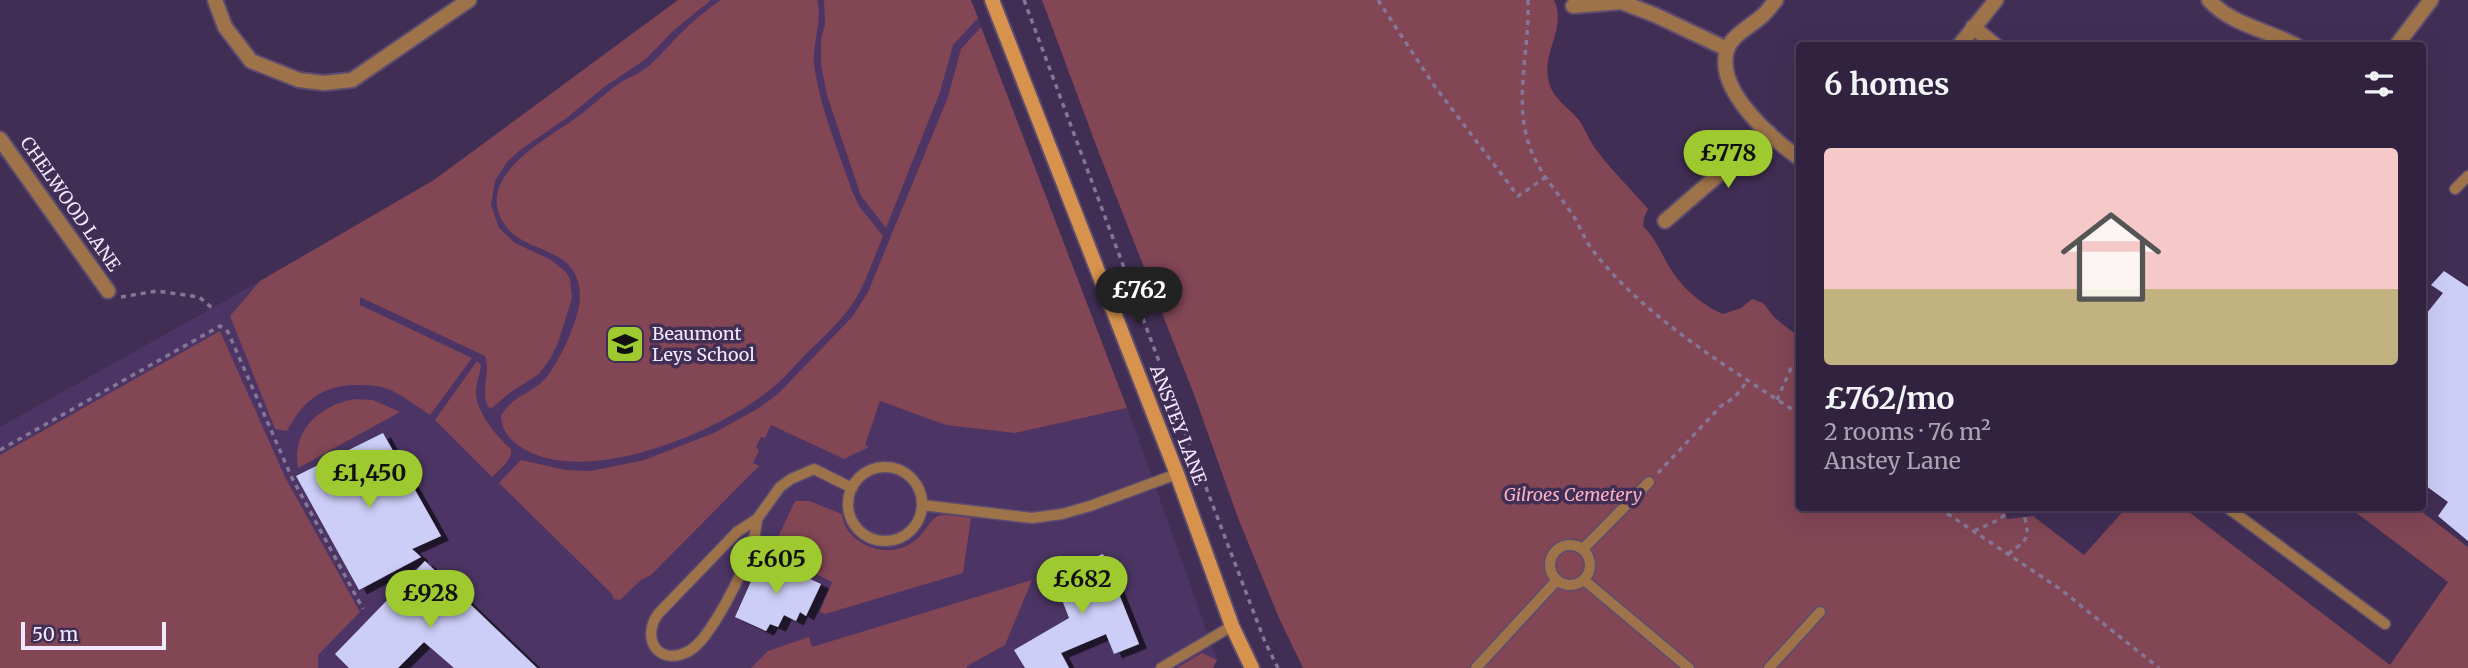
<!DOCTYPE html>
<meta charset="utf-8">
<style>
body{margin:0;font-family:Merriweather,serif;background:#392a47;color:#f1f3f6;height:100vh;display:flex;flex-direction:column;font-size:26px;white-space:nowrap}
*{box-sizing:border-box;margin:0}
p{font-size:23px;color:#a8a4b1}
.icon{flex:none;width:38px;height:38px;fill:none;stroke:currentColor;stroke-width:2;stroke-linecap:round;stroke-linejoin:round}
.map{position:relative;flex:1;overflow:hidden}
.drawer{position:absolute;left:1796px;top:42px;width:630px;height:469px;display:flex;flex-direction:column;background:#312240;border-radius:7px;box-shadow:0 7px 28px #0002,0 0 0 2px #4c3f59}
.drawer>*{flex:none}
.scale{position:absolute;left:21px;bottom:18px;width:145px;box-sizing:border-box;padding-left:7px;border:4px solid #f0e8fc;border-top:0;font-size:19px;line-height:24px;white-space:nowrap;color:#f0e8fc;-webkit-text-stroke:5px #412e55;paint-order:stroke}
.price{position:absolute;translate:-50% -60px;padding:0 16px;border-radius:24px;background:#9eca2f;color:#111;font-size:23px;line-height:46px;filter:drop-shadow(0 2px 4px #0008)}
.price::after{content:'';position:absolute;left:50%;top:42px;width:21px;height:16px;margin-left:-10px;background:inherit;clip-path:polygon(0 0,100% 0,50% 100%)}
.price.on{background:#222;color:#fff}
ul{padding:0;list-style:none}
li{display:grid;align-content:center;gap:14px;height:371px;padding:0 28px}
li span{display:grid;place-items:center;height:217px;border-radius:7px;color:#555}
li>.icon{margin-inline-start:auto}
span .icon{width:126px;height:126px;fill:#fffc;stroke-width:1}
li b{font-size:30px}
h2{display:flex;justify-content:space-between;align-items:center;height:84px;padding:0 28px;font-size:30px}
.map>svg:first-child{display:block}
</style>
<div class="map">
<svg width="2468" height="668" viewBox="0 0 2468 668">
<defs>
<filter id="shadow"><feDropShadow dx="8" dy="4.5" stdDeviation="0" flood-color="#0009"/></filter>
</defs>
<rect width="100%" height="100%" fill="#412e55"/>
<!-- built -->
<path fill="#4c3564" d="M678,0H971L1136,432L1217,660L1203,668H0V427L328,243L434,180Z"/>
<!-- green -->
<g fill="#824655">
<path d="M678,0H711L673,31L646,59L604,87L568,117L520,150L507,162L495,181L491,205L499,228L515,243L551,260L566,272L570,279L572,298L558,343L550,359L539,374L508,394L492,408L488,407C480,389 491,373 485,356L360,297V305L472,358L430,415C416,406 403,395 388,389C378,385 366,385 355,385C321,386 303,401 287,431L275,429L230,316L260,281L434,180Z"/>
<path d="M721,0H817C823,20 812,44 814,65C820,108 838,150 852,191L859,206L883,236C874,257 867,280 855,300C842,321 822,338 805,355C794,366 784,379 771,389C719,432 588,487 524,449C511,441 502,432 501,416C511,398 526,395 541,383C557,369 580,318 580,297C580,246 529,255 507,228C470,181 541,142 573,120C589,109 603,95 618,84C629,77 641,73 650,65C661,55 670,44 680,34C692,22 706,10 721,0Z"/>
<path d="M824,0H971L978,18L953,45L940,92L886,228L861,196L827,95L821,65V40L825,24Z"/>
<path d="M1042,0H1554C1567,27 1543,50 1548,78C1551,98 1567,106 1579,120C1586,130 1590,143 1598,152C1613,172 1632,190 1648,209L1644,218L1643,226C1656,239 1661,253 1670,268C1681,287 1703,306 1723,314L1741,308L1752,299L1763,303L1775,318L1799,337V508H1982L2005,511L2007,519L2033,516L2084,555L2126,508H2192L2189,512L2390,665L2448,582L2350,508H2417L2468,547V668H1303L1279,618L1238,518L1195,397L1099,153Z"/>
<path d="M981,27L1127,408L1015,433L946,425L880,401L865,445L869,447L844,459L771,425L765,438L761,437L756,447L759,450L753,463L759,466L651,575L641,580L620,600L614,599L611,593L499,483L521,460L566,470L591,471L644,460L714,433L759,408L779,393L853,316L868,292L948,97L961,49Z"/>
<path d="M220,331L285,477L360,612L318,655V668H0V455Z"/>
<path d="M477,361L481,365C480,374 476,383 476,393C477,413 496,436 511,449C512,461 500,469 492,477L435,420Z"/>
<path d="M355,399L373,400L400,412L298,468C291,430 320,405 355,399Z"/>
<path d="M795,501H809L842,514C844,528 851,537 864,544C883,554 904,552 920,536C926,530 930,520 938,516C947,513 961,517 971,518L963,573L825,614L820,612L832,582L771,552Z"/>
<path d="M1032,580L1005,645L967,666V668H751L768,651L809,637L812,647Z"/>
<path d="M1202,653L1217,660L1213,668H1177Z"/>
</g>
<!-- building -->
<g fill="#cdcef7" filter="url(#shadow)">
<path d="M2444,271L2468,287V541L2438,516L2448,502L2422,483V319L2443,293L2431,285Z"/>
<path d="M383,433L441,536L412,549L421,557L359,590L296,476Z"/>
<path d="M1103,554L1139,644L1114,654L1106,634L1061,653L1069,668H1025L1014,650L1069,618L1052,574Z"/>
<path d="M762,557L821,584L806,616L800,612L796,621L784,615L778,627L770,624L766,631L735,617Z"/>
<path d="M425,561L537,668H454L424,642L398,668H349L335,654Z"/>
</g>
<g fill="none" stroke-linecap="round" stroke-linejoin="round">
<defs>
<g id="service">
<path d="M2455,189L2468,176"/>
<circle cx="885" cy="504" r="37"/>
<path d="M922,505L1032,518L1062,514L1090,506L1177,474"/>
<path d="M2228,508L2385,624"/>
<path d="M757,519C756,528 755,537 752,546C744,570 711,639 689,651C660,667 640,640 658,614L737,532L757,519L780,487L791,479L814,469L852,488"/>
<circle cx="1570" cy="565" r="20"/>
<path d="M1583,549L1649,482"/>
<path d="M1584,580L1689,668"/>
<path d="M1161,668L1232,626"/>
<path d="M1476,668L1557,580"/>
<path d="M1769,668L1820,612"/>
</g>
<g id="minor">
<path d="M215,0L225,27L251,61L299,80L324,83L352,80L469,0"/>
<path d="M1776,0C1771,6 1767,12 1762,16C1751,26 1731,36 1727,50C1715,90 1771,138 1799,158"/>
<path d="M2209,0C2231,25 2268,30 2297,46"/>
<path d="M1573,6L1621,2L1655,15L1727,49"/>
<path d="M1973,27L1996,46"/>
<path d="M1959,46L1996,0"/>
<path d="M2396,46L2431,0"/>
<path d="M0,139L108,291"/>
<path d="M1665,221L1768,132"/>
</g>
<path id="secondary" d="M992,0L1177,474L1232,626L1252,668"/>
</defs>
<!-- service casing -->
<use href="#service" stroke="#5d4c70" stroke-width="13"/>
<!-- minor casing -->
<use href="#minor" stroke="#5d4c70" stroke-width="18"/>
<!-- secondary casing -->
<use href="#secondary" stroke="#5d4c70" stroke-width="18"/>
<!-- path -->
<g stroke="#857696" stroke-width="3.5" stroke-dasharray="5 5" stroke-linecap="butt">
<path d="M1024,0L1210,498L1265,642L1278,668"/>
<path d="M1378,0L1433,84L1518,196L1546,177"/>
<path d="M1528,0C1530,46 1515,93 1527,138C1534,166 1554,188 1570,211C1579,223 1583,237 1591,248C1643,317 1728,367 1799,414"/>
<path d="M121,297L157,291L199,297L212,308"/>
<path d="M1777,400L1791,368L1799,359"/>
<path d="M0,450L220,326L228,332L292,478L363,609"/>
<path d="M1658,473L1721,406L1735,397L1748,380"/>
<path d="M1939,508L2060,589L2159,668"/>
<path d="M1974,531L1996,521L2015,508"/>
<path d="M2008,554C2033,536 2028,537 2023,508"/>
</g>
<!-- service -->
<use href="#service" stroke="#9e734a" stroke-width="10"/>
<!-- minor -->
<use href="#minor" stroke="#9e734a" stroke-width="14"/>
<!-- secondary -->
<use href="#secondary" stroke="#d7934e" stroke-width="14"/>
</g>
<!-- icons -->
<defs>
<symbol id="school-square" viewBox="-11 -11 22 22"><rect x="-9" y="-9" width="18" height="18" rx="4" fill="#9eca2f" stroke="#412e55"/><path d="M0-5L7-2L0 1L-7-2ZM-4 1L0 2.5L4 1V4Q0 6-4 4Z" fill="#111"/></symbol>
</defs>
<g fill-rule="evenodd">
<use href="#school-square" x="603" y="322" width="44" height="44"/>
</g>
<g text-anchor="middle" stroke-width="7" stroke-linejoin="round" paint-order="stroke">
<!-- street labels -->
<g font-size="18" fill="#f0e8fc" stroke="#412e55">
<text transform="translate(70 204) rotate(55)" y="6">CHELWOOD LANE</text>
<text transform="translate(1178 425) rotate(69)" y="6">ANSTEY LANE</text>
</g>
<!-- poi labels -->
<g font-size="18" fill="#f0e8fc" stroke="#412e55" text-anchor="start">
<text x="652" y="340">Beaumont<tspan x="652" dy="21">Leys School</tspan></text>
</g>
<!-- park labels -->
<g font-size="18" font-style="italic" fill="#fbb2c2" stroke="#412e55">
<text x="1573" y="501">Gilroes Cemetery</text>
</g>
</g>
</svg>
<div class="scale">50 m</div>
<b class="price" style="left:1728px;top:190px">£778</b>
<b class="price on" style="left:1139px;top:327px">£762</b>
<b class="price" style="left:369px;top:510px">£1,450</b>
<b class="price" style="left:776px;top:596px">£605</b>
<b class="price" style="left:1082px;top:616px">£682</b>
<b class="price" style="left:430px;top:630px">£928</b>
<section class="drawer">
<h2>6 homes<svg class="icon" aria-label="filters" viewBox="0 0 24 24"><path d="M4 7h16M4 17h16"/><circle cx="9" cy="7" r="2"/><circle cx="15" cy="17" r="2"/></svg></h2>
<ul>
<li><span style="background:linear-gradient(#f6c9c9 65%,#c2b280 0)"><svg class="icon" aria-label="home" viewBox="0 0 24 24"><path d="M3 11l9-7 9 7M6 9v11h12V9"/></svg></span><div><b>£762/mo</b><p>2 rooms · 76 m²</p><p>Anstey Lane</p></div></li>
</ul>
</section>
</div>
